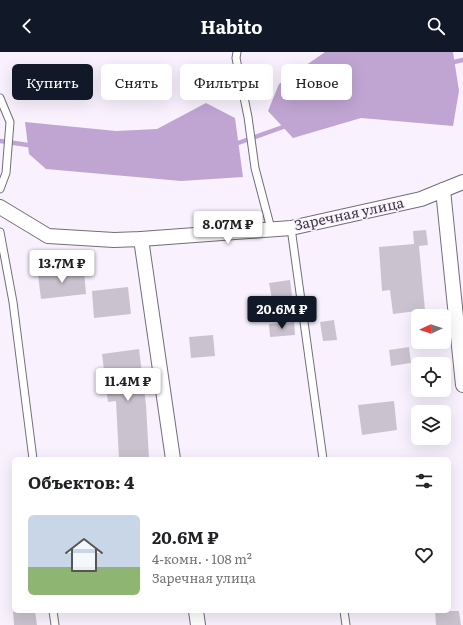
<!DOCTYPE html>
<html lang="ru">
<meta charset="utf-8">
<style>
body{margin:0;font-family:Literata,serif;background:#f6f6f6;color:#202124;height:100vh;display:flex;flex-direction:column;font-size:15px;white-space:nowrap}
*{box-sizing:border-box;margin:0}
p{font-size:13px;color:#757577}
.icon{flex:none;width:22px;height:22px;fill:none;stroke:currentColor;stroke-width:2;stroke-linecap:round;stroke-linejoin:round}
.map{position:relative;flex:1;overflow:hidden}
.drawer{position:absolute;left:12px;top:405px;width:439px;height:156px;display:flex;flex-direction:column;background:#fff;border-radius:6px;box-shadow:0 4px 16px #0002}
.drawer>*{flex:none}
.top-card{position:absolute;left:12px;top:12px;width:439px;height:36px;display:flex;gap:8px}
.needle{width:26px;rotate:267deg}
.controls{position:absolute;left:411px;top:257px;display:grid;gap:8px}
.controls a{display:grid;place-items:center;width:40px;height:40px;border-radius:6px;background:#fff;box-shadow:0 4px 16px #0002;font-size:20px}
.price{position:absolute;translate:-50% -34px;padding:0 9px;border-radius:4px;background:#fff;color:#222;font-size:13px;line-height:26px;filter:drop-shadow(0 1px 2px #0008)}
.price::after{content:'';position:absolute;left:50%;top:24px;width:12px;height:9px;margin-left:-6px;background:inherit;clip-path:polygon(0 0,100% 0,50% 100%)}
.price.on{background:#111827;color:#fff}
ul{padding:0;list-style:none}
li{display:flex;align-items:center;gap:12px;height:100px;padding:0 16px}
li+li{border-top:1px solid #e0e0e0}
li span{display:grid;place-items:center;flex:none;width:112px;height:80px;border-radius:6px;color:#555}
li>.icon{margin-inline-start:auto}
span .icon{width:48px;height:48px;fill:#fffc;stroke-width:1}
li b{font-size:17px}
h2{display:flex;justify-content:space-between;align-items:center;height:48px;padding:0 16px;font-size:17px}
.pill{padding:0 14px;border-radius:6px;background:#fff;box-shadow:0 4px 16px #0002;font-size:14px;line-height:36px}
.pill.on{background:#111827;color:#fff}
header{display:flex;justify-content:space-between;align-items:center;height:52px;padding:0 16px;background:#111827;color:#fff;font-size:18px;font-weight:700}
.map>svg:first-child{display:block}
</style>
<header><svg class="icon" aria-label="back" viewBox="0 0 24 24"><path d="M15 5l-7 7 7 7"/></svg>Habito<svg class="icon" aria-label="search" viewBox="0 0 24 24"><circle cx="10" cy="10" r="6"/><path d="M15 15l6 6"/></svg></header>
<div class="map">
<svg width="463" height="573" viewBox="0 0 463 573">
<rect width="100%" height="100%" fill="#f9f2fe"/>
<!-- water -->
<g fill="#c0a5d3">
<path d="M325,0H453L459,39L453,74L361,66L293,86L268,59L279,32Z"/>
<path d="M206,51L235,66L243,125L181,129L46,117L29,102L25,70L116,79L157,77Z"/>
</g>
<g fill="none" stroke-linecap="round" stroke-linejoin="round">
<!-- stream -->
<g stroke="#c0a5d3" stroke-width="4.5">
<path d="M454,10L463,8"/>
<path d="M0,89L28,93"/>
<path d="M238,91L283,75"/>
</g>
</g>
<!-- building -->
<g fill="#cac3cf">
<path d="M426,178L428,193L419,194L425,258L393,262L390,238L382,239L379,195L414,192L413,179Z"/>
<path d="M84,218L86,242L41,247L38,223Z"/>
<path d="M290,228L292,244L272,247L269,231Z"/>
<path d="M128,235L131,262L94,266L92,239Z"/>
<path d="M334,268L337,288L323,289L320,270Z"/>
<path d="M294,270L295,283L270,285L269,272Z"/>
<path d="M213,283L215,304L191,306L189,285Z"/>
<path d="M409,295L411,311L391,314L389,298Z"/>
<path d="M139,297L146,353L149,407H119L116,349L108,350L102,302Z"/>
<path d="M394,349L397,378L362,383L358,353Z"/>
<path d="M13,559H35L37,573H14Z"/>
<path d="M435,559H459L461,573H436Z"/>
</g>
<g fill="none" stroke-linecap="round" stroke-linejoin="round">
<defs>
<g id="lane">
<path d="M237,0L236,6L248,65L255,116L271,177"/>
<path d="M0,46L10,70L6,121L0,137"/>
<path d="M291,176L323,407"/>
<path d="M0,180L13,250L33,407"/>
<path d="M53,559L55,573"/>
<path d="M344,559L346,573"/>
</g>
<g id="street">
<path d="M443,138L463,333"/>
<path d="M0,155L48,184L114,188L141,187L291,176L421,147L463,130"/>
<path d="M141,187L173,407"/>
<path d="M196,559L198,573"/>
</g>
</defs>
<!-- lane casing -->
<use href="#lane" stroke="#736d78" stroke-width="9"/>
<!-- street casing -->
<use href="#street" stroke="#736d78" stroke-width="16"/>
<!-- lane -->
<use href="#lane" stroke="#fff" stroke-width="7"/>
<!-- street -->
<use href="#street" stroke="#fff" stroke-width="14"/>
</g>
<g text-anchor="middle" stroke-width="3" stroke-linejoin="round" paint-order="stroke">
<!-- street labels -->
<g font-size="14" fill="#3d3a3f" stroke="#f9f2fe">
<text transform="translate(349 162) rotate(-12)" y="5">Заречная улица</text>
</g>
</g>
</svg>
<div class="controls">
<a><svg class="needle" viewBox="-14 -14 28 28"><path d="M0-13l5 13h-10z" fill="#e53935"/><path d="M0 13l5-13h-10z" fill="#757577"/></svg></a>
<a><svg class="icon" aria-label="locate" viewBox="0 0 24 24"><circle cx="12" cy="12" r="6"/><path d="M12 2v4M12 18v4M2 12h4M18 12h4"/></svg></a>
<a><svg class="icon" aria-label="layers" viewBox="0 0 24 24"><path d="M12 4l9 5-9 5-9-5zM3 14l9 5 9-5"/></svg></a>
</div>
<b class="price" style="left:228px;top:193px">8.07M ₽</b>
<b class="price" style="left:62px;top:232px">13.7M ₽</b>
<b class="price on" style="left:282px;top:278px">20.6M ₽</b>
<b class="price" style="left:128px;top:350px">11.4M ₽</b>
<div class="top-card">
<a class="pill on">Купить</a>
<a class="pill">Снять</a>
<a class="pill">Фильтры</a>
<a class="pill">Новое</a>
</div>
<section class="drawer">
<h2>Объектов: 4<svg class="icon" aria-label="filters" viewBox="0 0 24 24"><path d="M4 7h16M4 17h16"/><circle cx="9" cy="7" r="2"/><circle cx="15" cy="17" r="2"/></svg></h2>
<ul>
<li><span style="background:linear-gradient(#c9d6e8 65%,#8fb573 0)"><svg class="icon" aria-label="home" viewBox="0 0 24 24"><path d="M3 11l9-7 9 7M6 9v11h12V9"/></svg></span><div><b>20.6M ₽</b><p>4-комн. · 108 m²</p><p>Заречная улица</p></div><svg class="icon" aria-label="heart" viewBox="0 0 24 24"><path d="M12 20l-8-8c-3-5 5-10 8-4 3-6 11-1 8 4z"/></svg></li>
</ul>
</section>
</div>
